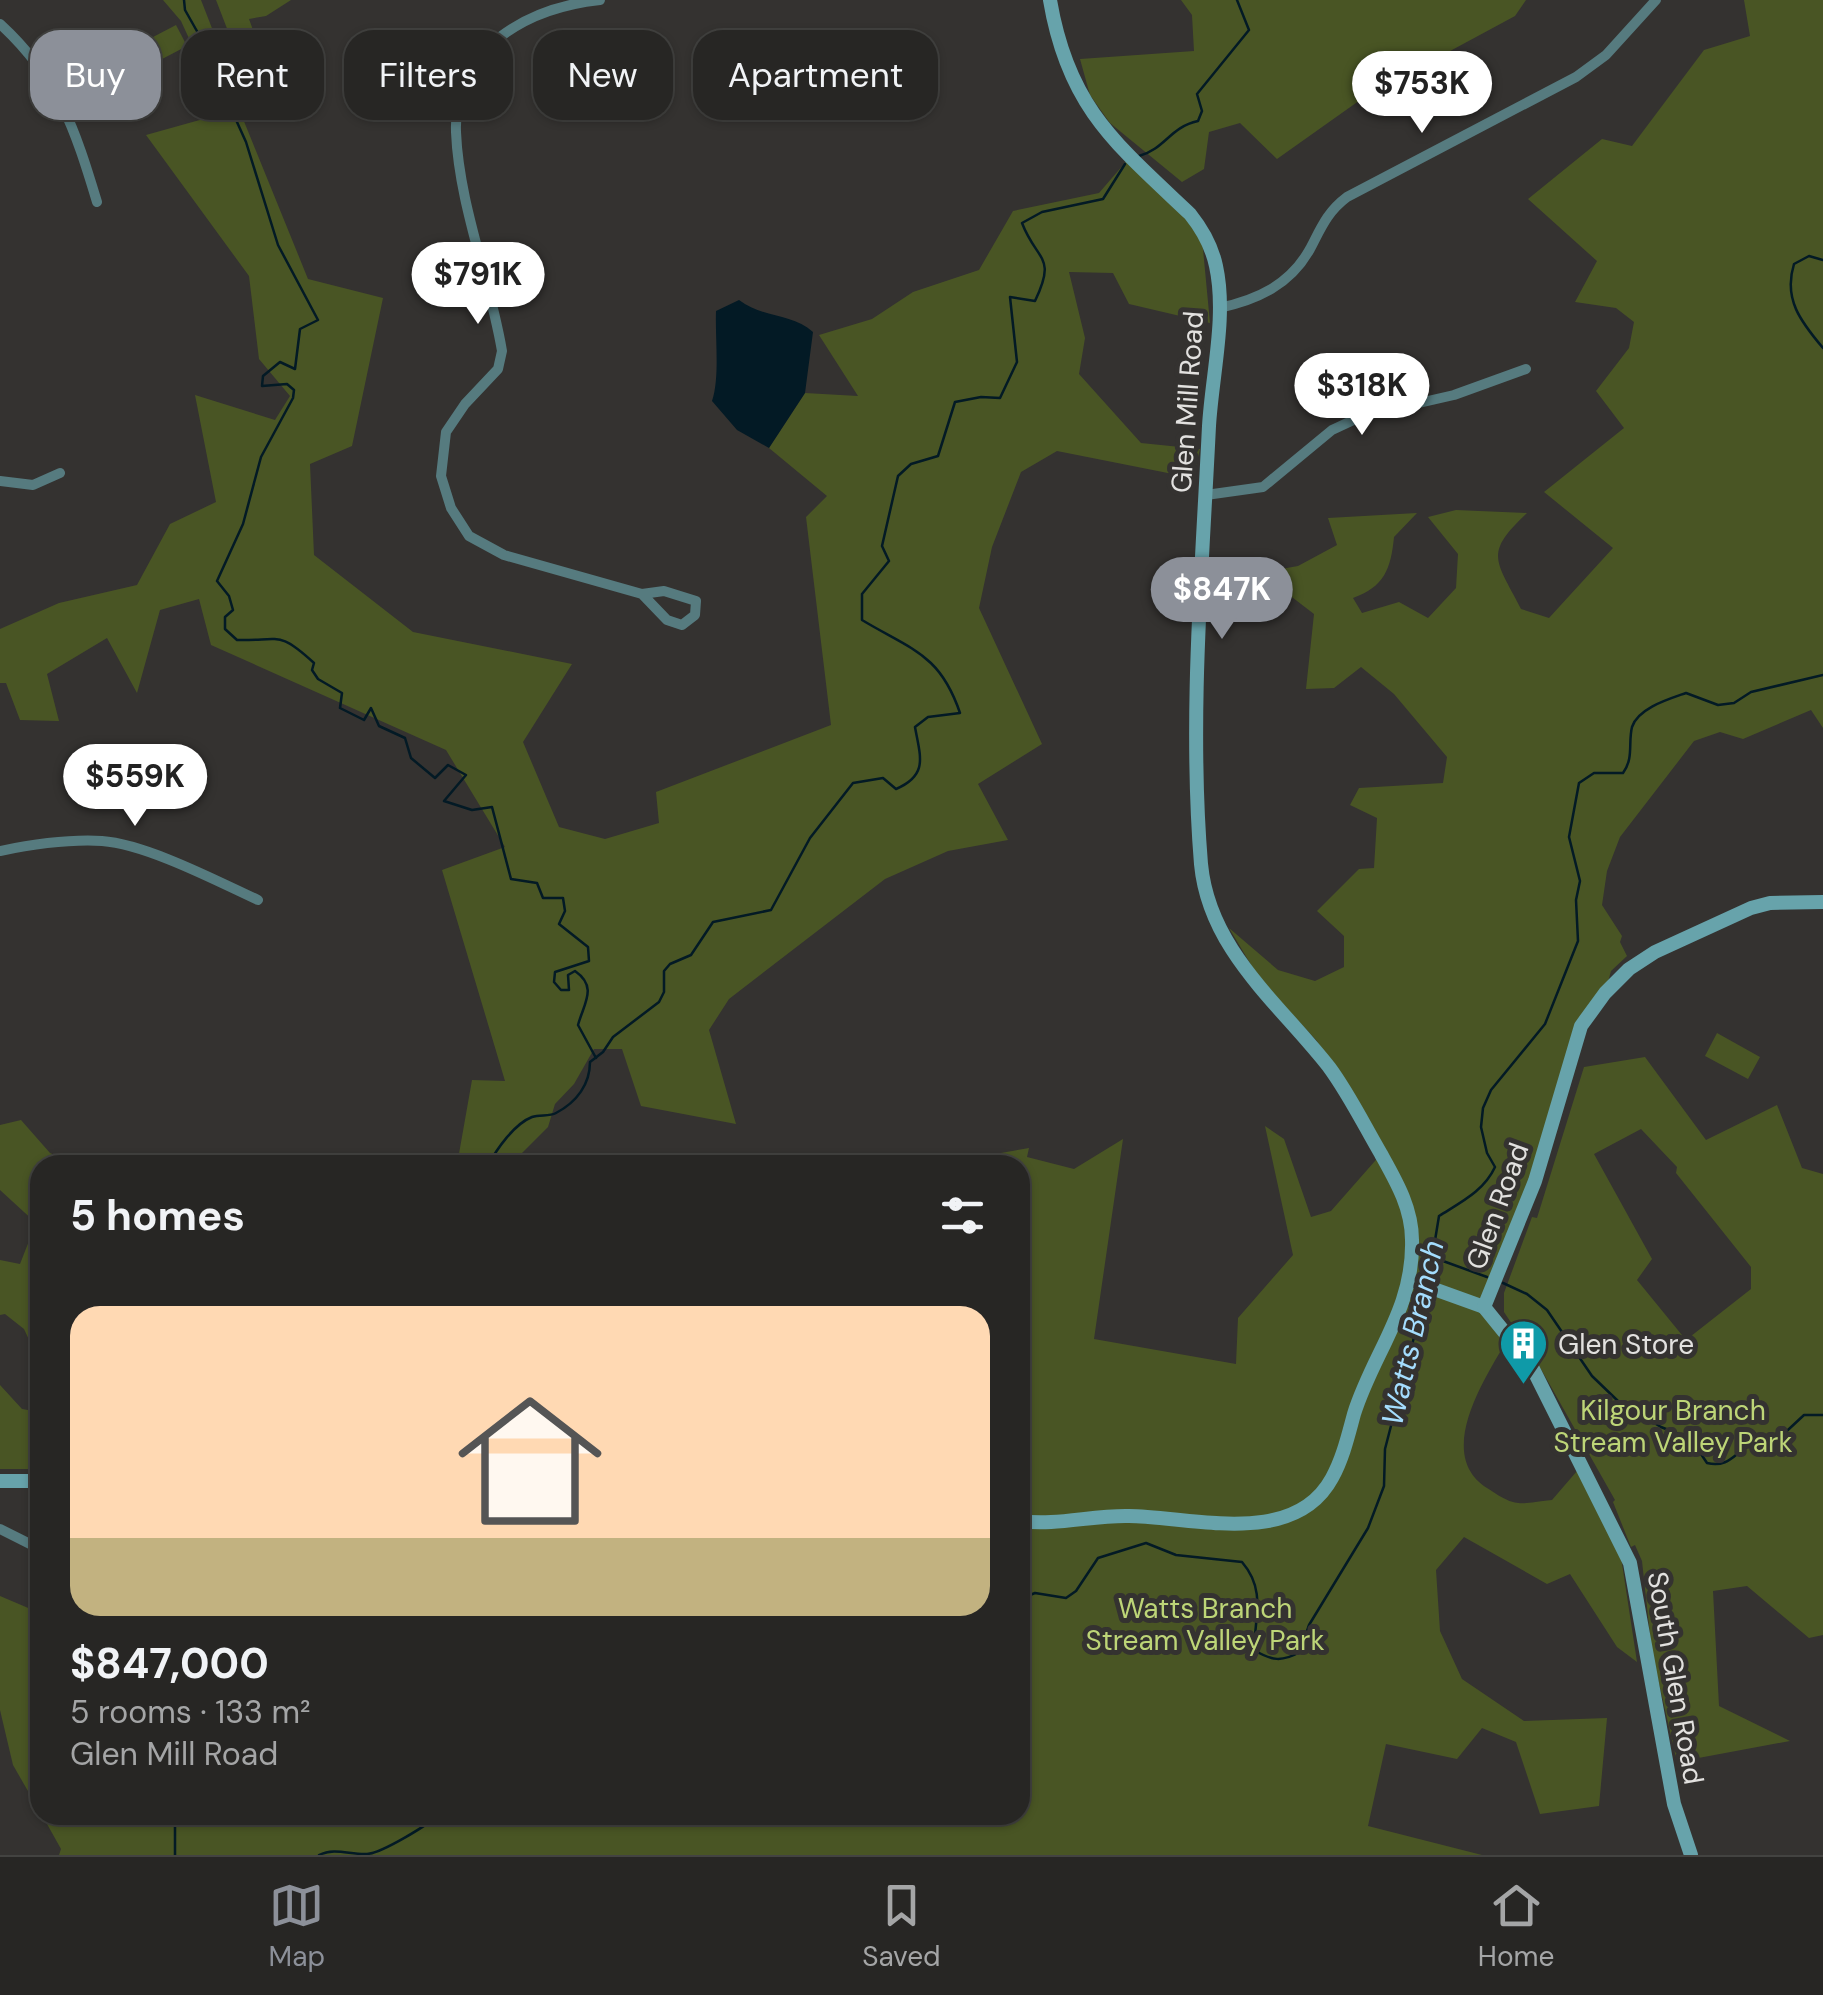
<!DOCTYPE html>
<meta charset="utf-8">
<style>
body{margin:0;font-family:"DM Sans",sans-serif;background:#2f2e2c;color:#f1f3f6;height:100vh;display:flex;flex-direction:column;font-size:38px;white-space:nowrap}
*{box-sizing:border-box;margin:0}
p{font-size:32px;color:#a4a5a6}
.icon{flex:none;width:55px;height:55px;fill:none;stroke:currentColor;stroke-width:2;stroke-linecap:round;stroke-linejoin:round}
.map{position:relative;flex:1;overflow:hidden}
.sheet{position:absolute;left:30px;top:1155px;width:1000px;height:670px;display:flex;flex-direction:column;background:#272624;border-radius:30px;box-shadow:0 2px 8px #0004,0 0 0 2px #434341}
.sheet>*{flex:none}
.guide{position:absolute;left:30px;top:30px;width:1000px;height:90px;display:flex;gap:20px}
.price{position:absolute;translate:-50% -85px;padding:0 22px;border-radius:35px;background:#fff;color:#222;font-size:32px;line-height:65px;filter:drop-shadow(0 2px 5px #0008)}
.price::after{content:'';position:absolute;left:50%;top:60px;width:30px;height:22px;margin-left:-15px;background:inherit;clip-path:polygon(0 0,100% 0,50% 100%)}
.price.on{background:#8c9099;color:#fff}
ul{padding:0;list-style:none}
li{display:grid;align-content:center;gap:20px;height:530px;padding:0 40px}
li+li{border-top:2px solid #434341}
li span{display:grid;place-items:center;height:310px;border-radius:30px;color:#555}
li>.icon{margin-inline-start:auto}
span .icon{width:180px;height:180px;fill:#fffc;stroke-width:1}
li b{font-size:42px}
h2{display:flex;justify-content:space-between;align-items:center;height:120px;padding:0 40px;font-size:42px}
.chip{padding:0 35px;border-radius:30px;background:#272624;box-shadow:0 2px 8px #0004,0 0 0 2px #434341;font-size:35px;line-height:90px}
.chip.on{background:#8c9099;color:#fff}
.menu{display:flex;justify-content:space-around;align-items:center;height:140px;border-top:2px solid #434341;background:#272624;font-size:28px;color:#a4a5a6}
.menu a{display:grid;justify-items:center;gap:5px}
.menu .on{color:#8c9099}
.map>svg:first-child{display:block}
</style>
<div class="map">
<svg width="1823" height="1855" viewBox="0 0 1823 1855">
<rect width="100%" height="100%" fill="#343230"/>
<!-- green -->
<g fill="#495524" fill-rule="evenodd">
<path d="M163,0H201L231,77L203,69L181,21Z"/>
<path d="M216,0H291L266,16L249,19L274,88L278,117L263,122Z"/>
<path d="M1181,0H1526L1515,16L1363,98L1277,159L1240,123L1209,132L1204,169L1182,182L1110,123L1090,95L1080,59L1194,51L1192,15Z"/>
<path d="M1744,0H1823V728L1811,710L1743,739L1720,732L1694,741L1620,837L1607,871L1602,905L1622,936L1620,942L1627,956L1611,971L1605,993L1581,1026L1544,1152L1484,1306L1509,1337C1485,1378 1434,1454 1487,1488C1517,1508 1517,1504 1552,1500L1577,1471L1621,1557L1637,1662L1617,1647L1570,1574L1547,1584L1464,1537L1436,1570L1440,1631L1462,1679L1524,1721L1607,1718L1599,1806L1540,1814L1516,1742L1482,1728L1457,1759L1386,1744L1368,1826L1482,1855H59L61,1849L42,1815H1020V1165H932L1029,1148L1027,1157L1074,1169L1123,1139L1094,1339L1236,1364L1238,1318L1293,1255L1265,1126L1284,1139L1311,1217L1331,1211L1382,1153L1317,1041L1259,978L1229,928L1278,970L1315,981L1344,967V936L1317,911L1359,869L1374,868L1377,818L1350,805L1359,788L1443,783L1447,757L1394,694L1361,667L1334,688L1306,689L1314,614L1284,591H1260L1265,572L1298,566L1337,545L1328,518L1417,513L1394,537C1391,569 1384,587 1353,598L1362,613L1399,602L1428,618L1456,588L1458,554L1428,517L1456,510L1527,513C1483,554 1496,560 1521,609L1549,618L1613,548L1544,492L1624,428L1596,391L1629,348L1634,322L1616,308L1575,302L1597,261L1528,199L1602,139L1632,146L1704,50L1750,36Z"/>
<path d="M176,25L187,46L143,69L132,48Z"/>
<path d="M239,109L308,279L383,298L352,446L310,464L314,555L413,632L572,664L523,742L559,827L605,839L659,823L656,792L831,725L806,517L827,496L769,448L805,393L858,396L819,335L872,319L913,292L979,270L1013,211L1099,193L1130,157L1201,228L1210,323L1129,304L1113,273L1069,272L1085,338L1079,374L1141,443L1200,449L1193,478L1057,451L1021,472L992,547L979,608L1042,744L978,784L1008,840L948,851L885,879L729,999L709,1030L736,1124L641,1106L622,1049H594L574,1084L555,1104L548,1127L510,1165H457L472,1080L505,1081L442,870L505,847L446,750L211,645L199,599L160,610L137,693L107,638L47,674L59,721L20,720L6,683H0V629L59,603L137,585L170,524L216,502L195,395L275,420L290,396L259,359L249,276L146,135Z"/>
<path d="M1717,1033L1760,1057L1748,1079L1705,1056Z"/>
<path d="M1645,1057L1706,1140L1777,1105L1802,1168L1823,1174V1635L1809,1638L1747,1586L1713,1591L1719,1706L1790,1741L1677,1762L1652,1653L1642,1561L1635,1545L1631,1547L1613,1502L1615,1500L1537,1362L1504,1312V1293L1532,1217L1537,1218L1584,1067ZM1641,1129L1677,1167L1676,1173L1751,1267V1289L1686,1340L1637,1280L1652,1259L1594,1154Z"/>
<path d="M21,1120L50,1153L78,1165H40V1353L36,1355L24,1329L5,1314L0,1315V1260L20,1264L36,1223L0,1190V1125Z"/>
<path d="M0,1385L22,1409L40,1412V1469H0Z"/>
<path d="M0,1596L40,1613V1812L13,1765L0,1710Z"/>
</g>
<!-- water -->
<path fill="#031a25" d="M739,300C762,318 792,313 813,332L805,393L769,448L737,430L712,401C720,377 715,339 716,311Z"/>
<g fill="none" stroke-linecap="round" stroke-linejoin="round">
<!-- stream -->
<g stroke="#031a25" stroke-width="2.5">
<path d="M184,0L185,10L215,63L218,80L246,142L278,245L318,320L300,329L295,369L280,362L263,376L262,386L287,384L294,390L293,398L261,457L243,524L217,581L229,596L233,610L225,617V629L237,640C281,641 278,630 314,663L312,670L318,679L342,693L340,708L364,720L371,708L379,726L405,738L411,758L435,778L448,765L466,775L444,801L472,810L492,807L511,879L537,883L543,898H563L565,911L559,924L588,947L589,961L555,972L554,982L561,990H569L568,975L575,971C598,987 584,1003 578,1025L596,1058"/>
<path d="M1139,156C1165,149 1170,127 1198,121L1202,111L1197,94L1249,30L1237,0"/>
<path d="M1823,260L1809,256L1794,264C1783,299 1801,322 1823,348"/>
<path d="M488,1165C497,1149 514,1124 532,1117C540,1114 549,1117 556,1113C577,1102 590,1084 590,1062L603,1052L613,1037L659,1002L664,992V971L670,964L691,955L713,922L771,910L810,838L853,783L883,778L896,789C929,775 920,756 915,727L928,717L960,713C940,654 912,650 862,620V594L889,561L882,546L898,476L911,464L938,456L955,402L981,397L1000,398L1017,362L1010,297L1035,301C1057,255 1037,262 1022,223L1042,212L1103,199L1125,164"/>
<path d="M1434,1265L1443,1261L1487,1277"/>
<path d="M1428,1283L1439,1216C1461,1202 1484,1191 1495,1167L1487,1153L1481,1127L1483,1108L1491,1090L1545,1024L1578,941L1576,900L1580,881L1569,837L1579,783L1594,773H1623C1634,758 1628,743 1632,727C1638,708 1669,699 1686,693L1718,705L1734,703L1751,692L1823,675"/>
<path d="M1503,1283L1527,1294L1547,1310L1592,1376L1619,1402L1661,1427L1691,1439L1707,1463C1731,1469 1736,1449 1755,1443C1761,1442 1768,1443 1774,1443L1804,1415H1823"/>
<path d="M1020,1599L1035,1593L1066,1598L1076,1591L1098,1558L1146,1543L1176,1555L1242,1562C1266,1590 1255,1616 1254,1650C1272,1661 1282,1662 1300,1652L1309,1625L1368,1528L1384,1486L1385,1449L1426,1291"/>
<path d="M175,1855V1826L182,1815"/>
<path d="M319,1855C335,1847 350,1855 367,1854C382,1853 428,1825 438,1815"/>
</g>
<!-- street -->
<g stroke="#567b7f" stroke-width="10">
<path d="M600,0C527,8 453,48 456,132C459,205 490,279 502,351L498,369L465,404L446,432L441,476L451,508L469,536L504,555L642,594L664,591L696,601L695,615L682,625L667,620L642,594"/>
<path d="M0,24C58,77 75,129 97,202"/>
<path d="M1219,308C1257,300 1290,285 1310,249C1321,228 1327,212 1347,197L1576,77L1606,55L1656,0"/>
<path d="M0,481L33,485L60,473"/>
<path d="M1206,495L1263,487L1332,430L1362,416L1454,395L1526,369"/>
<path d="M0,851C34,844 68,839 102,841C146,844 217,881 258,900"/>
<path d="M0,1529L40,1549"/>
</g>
<!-- secondary -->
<g stroke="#67a3ab" stroke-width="14">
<path d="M1409,1280L1484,1307"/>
<path d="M1484,1307L1531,1365L1630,1563L1674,1804L1691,1855"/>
<path d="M1484,1307L1535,1181L1581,1026L1605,993L1629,969L1655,952L1751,908L1770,903L1823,902"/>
<path d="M0,1481H40"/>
<path d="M1020,1521C1056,1526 1093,1515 1129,1516C1193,1517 1294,1548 1332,1478C1343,1458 1348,1436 1354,1414C1373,1353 1414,1309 1412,1240C1412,1208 1396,1181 1381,1154C1364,1125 1349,1094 1329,1067C1279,1003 1209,950 1201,864C1189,719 1202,571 1209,426C1212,375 1227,316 1216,266C1212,247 1202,229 1190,214C1116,144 1068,107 1050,0"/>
</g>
</g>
<!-- icons -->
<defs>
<symbol id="building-pin" viewBox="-11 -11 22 30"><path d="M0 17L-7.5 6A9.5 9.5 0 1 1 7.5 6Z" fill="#0f9aa8" stroke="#343230"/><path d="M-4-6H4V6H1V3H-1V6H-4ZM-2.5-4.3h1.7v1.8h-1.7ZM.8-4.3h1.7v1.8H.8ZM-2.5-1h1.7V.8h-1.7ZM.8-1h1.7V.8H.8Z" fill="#fff"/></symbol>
</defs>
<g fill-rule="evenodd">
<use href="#building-pin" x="1496" y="1316" width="55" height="75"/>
</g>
<g text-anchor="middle" stroke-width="10" stroke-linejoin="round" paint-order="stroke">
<!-- street labels -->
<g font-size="28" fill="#e2e1df" stroke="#343230">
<text transform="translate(1187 402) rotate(-86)" y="10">Glen Mill Road</text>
<text transform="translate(1497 1206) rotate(-70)" y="10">Glen Road</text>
<text transform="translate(1676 1678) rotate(80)" y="10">South Glen Road</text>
</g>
<!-- poi labels -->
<g font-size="28" fill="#e2e1df" stroke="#343230" text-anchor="start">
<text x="1558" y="1354">Glen Store</text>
</g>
<!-- park labels -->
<g font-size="28" fill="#bdd577" stroke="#343230">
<text x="1673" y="1420">Kilgour Branch<tspan x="1673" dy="32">Stream Valley Park</tspan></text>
<text x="1205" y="1618">Watts Branch<tspan x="1205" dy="32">Stream Valley Park</tspan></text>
</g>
<!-- water labels -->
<g font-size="30" font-style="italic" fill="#a4ddfe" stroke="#343230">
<text transform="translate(1413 1333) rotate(-77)" y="10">Watts Branch</text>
</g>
</g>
</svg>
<b class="price" style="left:1422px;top:136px">$753K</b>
<b class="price" style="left:478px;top:327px">$791K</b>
<b class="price" style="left:1362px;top:438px">$318K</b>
<b class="price on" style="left:1222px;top:642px">$847K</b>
<b class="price" style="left:135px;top:829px">$559K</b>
<div class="guide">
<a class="chip on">Buy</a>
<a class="chip">Rent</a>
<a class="chip">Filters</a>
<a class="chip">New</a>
<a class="chip">Apartment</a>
</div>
<section class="sheet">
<h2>5 homes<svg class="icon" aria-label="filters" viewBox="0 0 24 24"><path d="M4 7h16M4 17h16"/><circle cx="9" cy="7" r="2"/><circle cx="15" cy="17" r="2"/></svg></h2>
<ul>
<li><span style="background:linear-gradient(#ffd9b3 75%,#c2b280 0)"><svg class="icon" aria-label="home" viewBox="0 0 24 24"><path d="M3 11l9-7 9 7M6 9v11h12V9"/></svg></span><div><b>$847,000</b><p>5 rooms · 133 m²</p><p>Glen Mill Road</p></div></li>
</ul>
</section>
</div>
<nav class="menu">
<a class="on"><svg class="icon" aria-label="map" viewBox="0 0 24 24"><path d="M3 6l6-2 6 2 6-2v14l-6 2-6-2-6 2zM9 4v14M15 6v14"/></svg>Map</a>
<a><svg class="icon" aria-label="saved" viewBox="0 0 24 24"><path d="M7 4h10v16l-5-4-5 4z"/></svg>Saved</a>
<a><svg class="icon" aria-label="home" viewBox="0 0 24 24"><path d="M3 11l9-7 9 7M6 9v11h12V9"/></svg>Home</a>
</nav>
